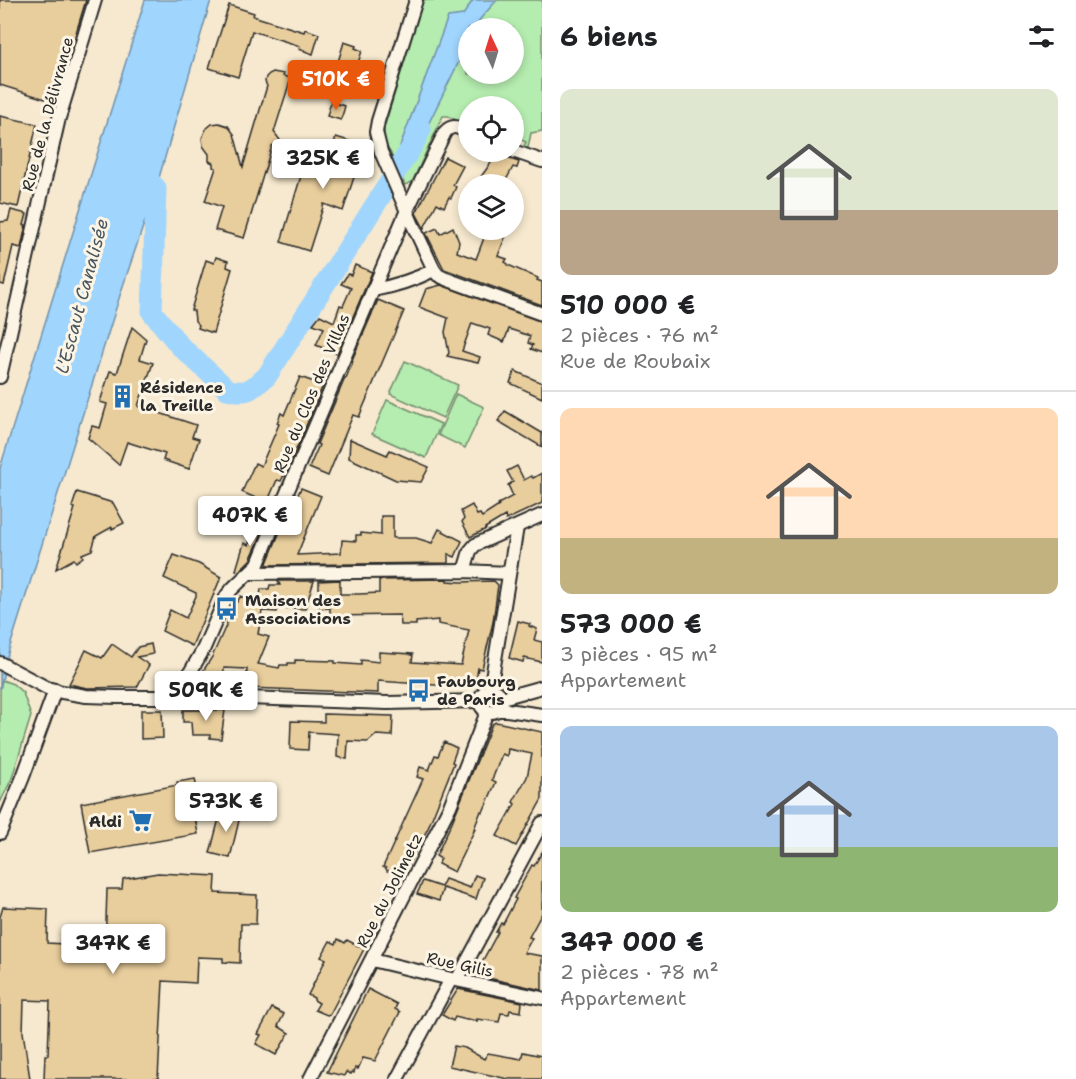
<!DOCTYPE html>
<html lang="fr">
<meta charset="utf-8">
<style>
body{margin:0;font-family:"Shantell Sans",sans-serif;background:#f6f6f6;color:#202124;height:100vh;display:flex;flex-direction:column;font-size:22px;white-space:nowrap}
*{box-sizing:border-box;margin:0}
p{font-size:20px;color:#757577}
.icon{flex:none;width:33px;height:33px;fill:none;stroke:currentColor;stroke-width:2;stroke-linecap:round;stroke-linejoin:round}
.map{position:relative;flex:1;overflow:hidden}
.details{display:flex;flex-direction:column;background:#fff;width:534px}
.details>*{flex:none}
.needle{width:39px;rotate:356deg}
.fabs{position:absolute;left:458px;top:18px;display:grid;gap:12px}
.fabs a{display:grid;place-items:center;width:66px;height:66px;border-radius:50%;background:#fff;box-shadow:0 3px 9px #0003;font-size:30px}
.price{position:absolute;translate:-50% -51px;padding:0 14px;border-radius:6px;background:#fff;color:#222;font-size:20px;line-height:39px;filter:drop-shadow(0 2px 3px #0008)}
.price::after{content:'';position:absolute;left:50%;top:36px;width:18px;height:14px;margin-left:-9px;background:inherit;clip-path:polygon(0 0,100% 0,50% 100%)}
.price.current{background:#ea580c;color:#fff}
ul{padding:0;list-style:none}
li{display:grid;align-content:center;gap:12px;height:318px;padding:0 18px}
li+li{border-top:2px solid #e0e0e0}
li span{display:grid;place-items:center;height:186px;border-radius:12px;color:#555}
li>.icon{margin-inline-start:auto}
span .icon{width:108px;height:108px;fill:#fffc;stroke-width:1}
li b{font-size:26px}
h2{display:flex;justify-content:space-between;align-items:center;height:72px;padding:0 18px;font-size:26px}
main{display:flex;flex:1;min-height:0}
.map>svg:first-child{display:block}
</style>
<main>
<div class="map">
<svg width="542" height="1079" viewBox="0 0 542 1079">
<rect width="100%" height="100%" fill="#f6e9cf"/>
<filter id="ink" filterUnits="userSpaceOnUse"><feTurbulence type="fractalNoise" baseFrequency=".0167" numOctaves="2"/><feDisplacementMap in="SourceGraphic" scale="12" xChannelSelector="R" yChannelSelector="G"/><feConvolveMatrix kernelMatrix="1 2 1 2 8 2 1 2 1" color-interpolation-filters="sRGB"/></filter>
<g filter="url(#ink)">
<!-- green -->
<g fill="#b5ecaf" stroke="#708c6d" stroke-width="1.5" fill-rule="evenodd">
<path d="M423,0H542V131L531,133L527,153L522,150L526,142L513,136V106H468V126L448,116H443L412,182L405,185L390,152L385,146L384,128ZM468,28H513V74H468Z"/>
<path d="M405,361L458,385L443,418L390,394Z"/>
<path d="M456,394L484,407L465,448L438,435Z"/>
<path d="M387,400L441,424L426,458L372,434Z"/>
<path d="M2,680L13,684L23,693L31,716L12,778L0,803V689Z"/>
</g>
<!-- water -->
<g fill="#a0d5fe" stroke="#7191aa" stroke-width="1.5">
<path d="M145,0H211L156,188L122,289L8,653L0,689V468Z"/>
<path d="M473,0H497L481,18L475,28H468V43L419,143L396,166L395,162L400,156V146L448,17L463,15Z"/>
</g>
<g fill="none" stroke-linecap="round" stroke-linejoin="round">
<!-- river -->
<path stroke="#a0d5fe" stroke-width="21" d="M136,168L156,188L152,312L180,346L227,389C247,395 252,389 267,376L413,145L421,129"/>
</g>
<!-- building -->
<g fill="#e9ce9d" stroke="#2b2b2b" stroke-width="1.5">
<path d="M0,0H86L55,102L0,85Z"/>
<path d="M229,5L254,13L253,16L304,32L305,29L319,34L313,54L299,49L300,46L252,31L238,77L209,68Z"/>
<path d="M344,42L356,46L355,48L362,51L357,66L351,65V66L338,62Z"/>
<path d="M273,72L284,74L283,76L291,78L274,132L280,140L272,146L244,238L215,230L222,207L205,201L216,168L213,167V163L209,161V154L203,146L202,138L206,129L212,124L219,123L228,126L234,134L243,167L267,86L265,82L266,77L269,74Z"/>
<path d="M331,102L345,106L341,120L327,116Z"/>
<path d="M0,116L37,124L18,207L0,203Z"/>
<path d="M336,137L369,147L362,170L357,168L343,211L324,204L309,251L281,242L307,156L328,162Z"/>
<path d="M475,152H501L505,153L510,159L519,162L517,168L513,167L504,184H485L480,178L493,160Z"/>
<path d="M445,157L463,166L453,185L456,187L451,198L449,197L444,207L437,203L424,228L416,213Z"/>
<path d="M11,210L27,214L24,225H26L21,248L13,246L4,285L0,284V222L8,221Z"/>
<path d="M453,227L459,242L457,252L476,259L487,230H508L498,256L507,259L505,262L508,264V265L538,278L537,280L542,282V305L444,269L426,233L437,228L440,234Z"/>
<path d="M216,257L228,261L227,267L232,269L213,333L198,328L199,325L195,321L194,311L191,310L206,260L214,263Z"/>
<path d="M355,265L372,272L337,354L316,345L324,328L313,324L320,315L334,322L340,305L343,306L351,288L341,284L348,274L351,275Z"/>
<path d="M441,285L542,322V353L531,349L533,345L528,343L530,336L509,329L504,342L488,335L490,329L472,323L462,351L480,357L478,363L447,356L449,353L445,332L448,318L419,307L426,289Z"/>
<path d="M378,300L404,311L359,417L353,415L328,476L309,468L319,445L317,444L345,378H346L353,361L352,360Z"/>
<path d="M132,327L146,339L140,359L153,363L138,406L196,425L192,437L199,439L189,469L163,460L165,454L127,442L119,465L88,438L92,426L100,428L107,404L100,402L110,371L117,373Z"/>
<path d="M321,368L329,371L285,476L284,475L281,481L277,480L267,503L242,492L255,463L261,466L279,424L277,423L281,413L284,415L300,377L314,382Z"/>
<path d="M515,371L542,383V398L510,383Z"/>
<path d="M505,411L542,433V447L498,421Z"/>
<path d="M350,439L387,455L390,450L429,467L421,482L396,480L349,458Z"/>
<path d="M517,466L524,480L531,476L533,478L542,473V503L506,520L505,516L485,528L486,529L470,537L462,522L464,519L461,511L472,505L477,515L480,514L482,517L499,506L498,504L513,496L508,485L513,482L507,471Z"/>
<path d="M301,488L321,496L297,555L341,553L342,540L356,541V535H361V533L381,535V516H393V538H416L432,543L439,529L462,541L455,557L448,554V563L268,565L267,563L281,529H282Z"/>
<path d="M77,492L113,503L124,523L112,529V527L96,536L92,550L82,554L83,557L76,562L74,559L56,569L75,508L72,507Z"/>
<path d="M254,525L261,527L263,530L257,545L250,560L239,571L236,570L244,543L249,545L251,530H252Z"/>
<path d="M174,555L199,564L221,577L192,646L162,631L170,610L186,618L196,596V593L164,578Z"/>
<path d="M447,579V581L461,582L494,581L498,585L493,622L482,669L478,668L476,680L472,682L464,683V687L378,681V693L249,688V685L247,689L246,688L247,669L224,668L223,687L202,686L198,679L212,657L236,603L241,596L259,605L261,589H269L270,585H280L278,581H314L305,609L278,608L277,612L262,611L258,634L269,637L258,664L279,668L280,665H288V663H295V660L335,661V663L361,665V660L379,662V652L412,654L411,655H413L412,662L461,665L469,630L438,624V620L416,622V625H401L400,615L330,616V608L319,609V581L340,580V594H359L379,593V580Z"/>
<path d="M518,621L530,624L529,626L537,629L534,640L542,642V662L524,658L523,662L509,658Z"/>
<path d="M112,644L131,657L138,647L151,644L153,654L137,657L149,665L137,687L87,688L69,684L86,650L102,658Z"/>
<path d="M141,710H162L163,738L141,739Z"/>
<path d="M183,710H225L221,739L210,738V735H192L191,722H183Z"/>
<path d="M324,714L393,716L392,736L376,735L368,742L348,741L347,759L337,757L338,734L309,732L308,750L290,749L291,721L324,722Z"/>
<path d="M496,722L542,732V799L516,846L497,836L515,804L513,802L527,777L532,754L508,749L507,756L502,754L492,780L496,782L483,812L481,811L474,829H475L454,872L438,864L441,859L436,856L452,822L492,724Z"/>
<path d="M444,742L457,748L452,762L454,763L428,828L403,874L394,871H387L386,868L383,867L423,779L417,777L420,767L429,770L435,755L438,756Z"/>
<path d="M195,779L200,806L193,807L198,834L90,853L81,803L178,785L177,782Z"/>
<path d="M222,807L241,812L230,858L210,853Z"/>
<path d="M542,852V913L529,937L532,938L524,953L542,956V990L475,975L498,932H496L501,923L503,924L516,899L514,898L532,865L534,866Z"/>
<path d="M158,873L216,876L215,893L257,895L256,924H241L240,963L223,962V958L197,957L196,983L163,981L158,1079H44L45,1055H48L50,1001L24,1000L23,1032L30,1079H0V917L3,907L48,909L47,943L83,945V954L96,951L105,952L107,889H122L123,879Z"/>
<path d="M475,875L483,878L476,899L443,888L439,901L417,894L423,881L441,887L445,879L470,888Z"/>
<path d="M338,939L345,943L347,940L364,949L330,1014L327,1015L315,1010L319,1003L314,1000V998L308,995L326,959L321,957L330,941L336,944Z"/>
<path d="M368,989L397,1004L395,1009L400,1012L375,1061L363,1058L358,1069L355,1068L354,1073L352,1072L351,1074L346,1072L344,1076L327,1072Z"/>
<path d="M458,989L522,1002L521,1012L510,1010L509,1014L501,1013L499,1022L477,1019V1021L467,1019V1020L455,1017L453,1021L442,1015Z"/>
<path d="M272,1008L284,1014L278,1026L289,1033L276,1055L256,1044L261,1035L258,1034Z"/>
<path d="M454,1046L465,1048L484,1059L488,1053L521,1059L523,1052L542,1056V1079H508L449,1066Z"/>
</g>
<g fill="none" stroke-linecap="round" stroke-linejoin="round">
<defs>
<g id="street">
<path d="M513,151L542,161"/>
<path d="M434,270L438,275L446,279L542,314"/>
<path d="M373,290C395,286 414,280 434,270L412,223L381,152L376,132L378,121L416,0"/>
<path d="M0,377L59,118L95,0"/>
<path d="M464,571L470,551L475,545L542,515"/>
<path d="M251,573L464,571L509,573"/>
<path d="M0,663L47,688L62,692L86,696L117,697H217L387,703L480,701"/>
<circle cx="491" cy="701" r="11"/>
<path d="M490,690L517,527"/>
<path d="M184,697L188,676L203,650L227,595L232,589L258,564L277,516L407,210L445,132C453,123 459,128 468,132"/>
<path d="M502,698L542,687"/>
<path d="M498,710H507L542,715"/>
<path d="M0,833L23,777L55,690"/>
<path d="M372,960L451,979L542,998"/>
<path d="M457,980L542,823"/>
<path d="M310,1079L450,806L487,712"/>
<path d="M397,1079L451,979"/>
</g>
</defs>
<!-- street casing -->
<use href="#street" stroke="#2b2b2b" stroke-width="16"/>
<!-- street -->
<use href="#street" stroke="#fcf5e5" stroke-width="12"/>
</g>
</g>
<!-- icons -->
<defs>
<symbol id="building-bare" viewBox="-9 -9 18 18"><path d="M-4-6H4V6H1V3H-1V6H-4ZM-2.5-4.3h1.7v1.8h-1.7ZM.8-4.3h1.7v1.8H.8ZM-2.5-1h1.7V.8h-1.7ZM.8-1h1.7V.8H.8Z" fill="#1f6fb2" stroke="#fcf5e5" stroke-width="2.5" paint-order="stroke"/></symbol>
<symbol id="bus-bare" viewBox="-9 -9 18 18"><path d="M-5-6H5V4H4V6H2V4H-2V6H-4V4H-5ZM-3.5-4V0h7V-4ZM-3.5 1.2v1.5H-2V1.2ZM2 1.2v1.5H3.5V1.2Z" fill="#1f6fb2" stroke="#fcf5e5" stroke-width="2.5" paint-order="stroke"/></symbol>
<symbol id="supermarket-bare" viewBox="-9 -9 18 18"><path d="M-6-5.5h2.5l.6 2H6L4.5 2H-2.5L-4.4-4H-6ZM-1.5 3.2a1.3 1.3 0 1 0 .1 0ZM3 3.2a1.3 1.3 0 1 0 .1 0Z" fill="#1f6fb2" stroke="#fcf5e5" stroke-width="2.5" paint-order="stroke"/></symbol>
</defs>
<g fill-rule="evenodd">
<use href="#building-bare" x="106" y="380" width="33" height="33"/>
<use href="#bus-bare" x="210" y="592" width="33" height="33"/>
<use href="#bus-bare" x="402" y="674" width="33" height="33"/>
<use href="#supermarket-bare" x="124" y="804" width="33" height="33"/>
</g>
<g text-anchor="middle" stroke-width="6" stroke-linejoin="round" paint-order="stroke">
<!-- street labels -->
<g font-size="16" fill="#2b2b2b" stroke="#fcf5e5">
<text transform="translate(47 114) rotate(-75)" y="6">Rue de la Délivrance</text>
<text transform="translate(311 393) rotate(-67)" y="6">Rue du Clos des Villas</text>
<text transform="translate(389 890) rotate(-63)" y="6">Rue du Jolimetz</text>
<text transform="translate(460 964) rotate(12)" y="6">Rue Gilis</text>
</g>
<!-- poi labels -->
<g font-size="16" font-weight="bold" fill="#2b2b2b" stroke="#fcf5e5" text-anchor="start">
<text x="140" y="393">Résidence<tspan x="140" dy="18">la Treille</tspan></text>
<text x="245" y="606">Maison des<tspan x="245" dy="18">Associations</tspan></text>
<text x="437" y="687">Faubourg<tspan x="437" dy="18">de Paris</tspan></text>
<text x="122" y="827" text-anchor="end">Aldi</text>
</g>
<!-- water labels -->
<g font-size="18" font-style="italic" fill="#485660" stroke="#fcf5e5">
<text transform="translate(82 296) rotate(-75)" y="6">L'Escaut Canalisée</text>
</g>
</g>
</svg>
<div class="fabs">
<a><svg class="needle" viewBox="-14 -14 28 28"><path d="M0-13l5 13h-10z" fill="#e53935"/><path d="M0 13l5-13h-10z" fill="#757577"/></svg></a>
<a><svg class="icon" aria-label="locate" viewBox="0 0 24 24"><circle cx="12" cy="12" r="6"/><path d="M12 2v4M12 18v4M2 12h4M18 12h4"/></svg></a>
<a><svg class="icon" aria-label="layers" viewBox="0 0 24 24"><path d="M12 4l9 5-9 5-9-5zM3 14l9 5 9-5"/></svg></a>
</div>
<b class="price current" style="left:336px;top:111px">510K €</b>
<b class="price" style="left:323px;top:190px">325K €</b>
<b class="price" style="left:250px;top:547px">407K €</b>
<b class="price" style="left:206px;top:722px">509K €</b>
<b class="price" style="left:226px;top:833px">573K €</b>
<b class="price" style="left:113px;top:975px">347K €</b>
</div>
<section class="details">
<h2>6 biens<svg class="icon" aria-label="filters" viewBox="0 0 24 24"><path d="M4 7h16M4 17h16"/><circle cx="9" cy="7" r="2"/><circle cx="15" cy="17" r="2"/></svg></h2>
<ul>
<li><span style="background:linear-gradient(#dfe7d0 65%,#b9a48a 0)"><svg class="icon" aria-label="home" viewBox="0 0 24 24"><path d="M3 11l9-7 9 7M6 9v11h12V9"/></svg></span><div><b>510 000 €</b><p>2 pièces · 76 m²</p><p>Rue de Roubaix</p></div></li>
<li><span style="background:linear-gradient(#ffd9b3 70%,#c2b280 0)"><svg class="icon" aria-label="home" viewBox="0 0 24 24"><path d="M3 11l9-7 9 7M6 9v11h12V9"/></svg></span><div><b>573 000 €</b><p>3 pièces · 95 m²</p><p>Appartement</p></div></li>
<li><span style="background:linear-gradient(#a9c7e8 65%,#8fb573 0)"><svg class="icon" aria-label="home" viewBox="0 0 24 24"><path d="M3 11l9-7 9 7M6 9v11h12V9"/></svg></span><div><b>347 000 €</b><p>2 pièces · 78 m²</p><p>Appartement</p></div></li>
</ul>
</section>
</main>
